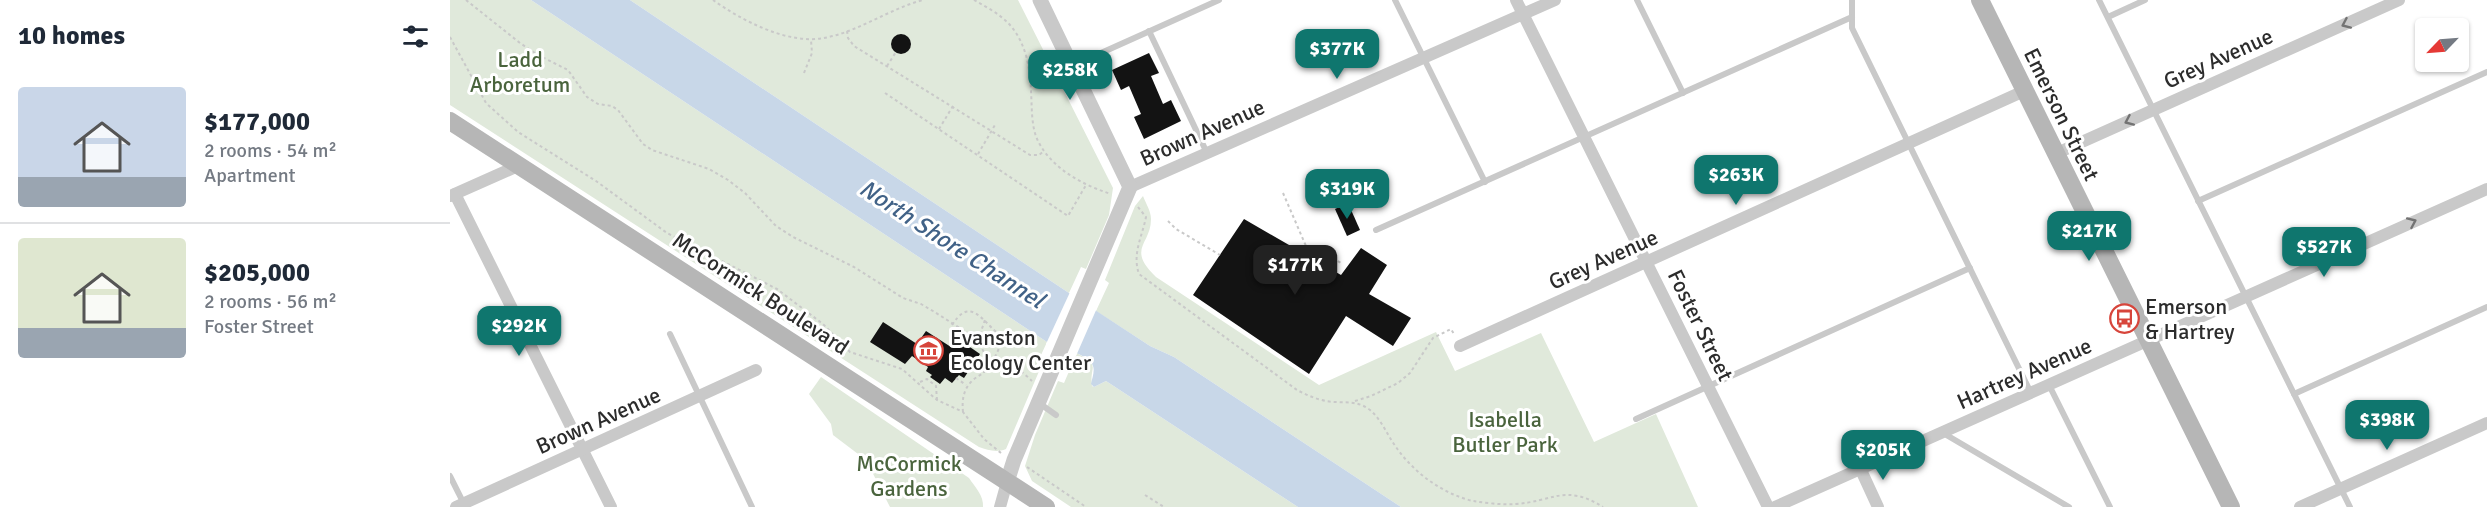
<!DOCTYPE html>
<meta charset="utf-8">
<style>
body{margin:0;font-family:Signika,sans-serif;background:#f2f2f3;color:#1f2937;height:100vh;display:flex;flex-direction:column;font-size:22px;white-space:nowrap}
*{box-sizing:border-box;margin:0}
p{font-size:20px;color:#747a83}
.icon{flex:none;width:33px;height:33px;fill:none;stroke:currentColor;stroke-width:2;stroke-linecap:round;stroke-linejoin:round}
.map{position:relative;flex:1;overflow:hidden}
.sheet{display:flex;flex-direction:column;background:#fff;width:450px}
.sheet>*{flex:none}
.needle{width:39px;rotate:245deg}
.controls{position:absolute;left:1965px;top:18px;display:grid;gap:12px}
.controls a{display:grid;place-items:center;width:54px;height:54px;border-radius:6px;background:#fff;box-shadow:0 2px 4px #0004;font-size:30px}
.price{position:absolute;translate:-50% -51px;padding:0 14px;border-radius:12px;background:#0f766e;color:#fff;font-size:20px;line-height:39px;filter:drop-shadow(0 2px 3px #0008)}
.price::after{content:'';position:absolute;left:50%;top:36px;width:18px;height:14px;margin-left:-9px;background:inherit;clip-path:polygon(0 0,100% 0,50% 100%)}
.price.selected{background:#222;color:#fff}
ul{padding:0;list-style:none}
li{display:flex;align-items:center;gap:18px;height:150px;padding:0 18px}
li+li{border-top:2px solid #e0e1e3}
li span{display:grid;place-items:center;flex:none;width:168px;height:120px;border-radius:6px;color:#555}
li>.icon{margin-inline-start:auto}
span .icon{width:72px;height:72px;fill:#fffc;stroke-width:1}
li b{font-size:26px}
h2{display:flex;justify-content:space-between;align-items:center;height:72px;padding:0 18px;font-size:26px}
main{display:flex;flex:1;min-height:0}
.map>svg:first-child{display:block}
</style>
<main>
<section class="sheet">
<h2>10 homes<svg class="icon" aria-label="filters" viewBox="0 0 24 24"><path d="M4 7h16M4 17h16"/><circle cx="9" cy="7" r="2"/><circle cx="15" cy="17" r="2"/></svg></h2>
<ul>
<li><span style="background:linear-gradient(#c9d6e8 75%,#9aa5b1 0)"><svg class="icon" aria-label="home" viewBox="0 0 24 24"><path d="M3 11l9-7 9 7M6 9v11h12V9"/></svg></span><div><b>$177,000</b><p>2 rooms · 54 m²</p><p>Apartment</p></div></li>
<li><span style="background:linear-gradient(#dfe7d0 75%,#9aa5b1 0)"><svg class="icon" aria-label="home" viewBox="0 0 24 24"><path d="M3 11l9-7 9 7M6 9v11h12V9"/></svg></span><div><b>$205,000</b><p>2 rooms · 56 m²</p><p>Foster Street</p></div></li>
</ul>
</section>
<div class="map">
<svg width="2037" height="507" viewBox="0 0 2037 507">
<rect width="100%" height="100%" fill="#fff"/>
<!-- green -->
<g fill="#e0e9db">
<path d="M0,0H81L597,342L586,366L590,369L556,449C546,453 538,450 529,447L0,105Z"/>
<path d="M180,0H568L663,188L659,215L636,269L631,267L619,293Z"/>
<path d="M693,196C696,204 701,211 701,219C701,245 676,248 706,277L869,385L986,332L1005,371L1091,333L1144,442L1206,414L1248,507H951L724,357L700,346L646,311L659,283L655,280L685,206Z"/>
<path d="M627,353C652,368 639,364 642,386L644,387L656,381L848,507H621L582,481L575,466L585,435L608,381L614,383Z"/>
<path d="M371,377L519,478C525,487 534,496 533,507H440L416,460L383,435L381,424L359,394Z"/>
</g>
<!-- water -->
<path fill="#c8d7e8" d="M81,0H180L619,293L700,346L724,357L951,507H848L656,381L644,387L641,384C642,379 645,371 643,366C641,356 607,345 597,342Z"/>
<!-- pier -->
<path fill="#fff" d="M621,290L647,308L626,356L596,344Z"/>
<!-- building -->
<g fill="#131313">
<circle cx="451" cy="44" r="10"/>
<path d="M699,53L709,73L701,76L713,104L721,100L731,121L694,139L684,117L691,114L679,86L671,90L662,70Z"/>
<path d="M898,203L910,230L897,236L885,209Z"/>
<path d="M794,219L891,275L911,248L937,265L919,294L961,318L943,346L896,316L859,374L743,295Z"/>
<path d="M433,322L467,344L476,331L501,347L507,338L530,354L514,378L509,375L502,383L495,378L490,384L480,377L482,375L476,371L478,367L462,356L455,364L420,342Z"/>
</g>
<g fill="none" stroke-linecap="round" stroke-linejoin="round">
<!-- path -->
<g stroke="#c9c9c9" stroke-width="2" stroke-dasharray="3 3" stroke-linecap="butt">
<path d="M16,0L70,43L88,55L118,70L137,97L148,104L162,106L168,110L193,144L202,150L259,169L278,180L295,193L326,226L343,237L404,267L453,298L471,304L483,311L527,339L537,358"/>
<path d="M263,0C291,20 338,45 374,38C408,32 439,9 473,0"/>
<path d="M524,0C538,8 554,16 564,30C577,48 580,70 581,91C582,107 581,127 588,141C602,169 633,185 661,194"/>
<path d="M397,31L398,38L404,46L580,155H589L594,151"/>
<path d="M0,37L36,103L68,132L146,181L217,233L327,289L373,324L400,352L452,369L487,400L513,412L534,439L551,453"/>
<path d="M437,66L446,52"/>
<path d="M354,73L362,53L361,40"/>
<path d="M435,93L618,216L636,185"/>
<path d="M489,129L503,106"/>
<path d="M528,154L545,125"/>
<path d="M833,193L856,246L876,259L879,256L893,264"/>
<path d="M688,207L696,217C692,237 682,254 689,274L847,390C855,394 863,398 872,400C889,405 905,398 920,410C932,420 937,435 946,447C964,473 993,494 1023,501C1036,503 1052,505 1065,504C1102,502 1115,483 1153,507"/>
<path d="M718,221L726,229L770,255"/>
<path d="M502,325C517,302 526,312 540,326C545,332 550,333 553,340L544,359"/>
<path d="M528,340L535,320"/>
<path d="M506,378L516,385"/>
<path d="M470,382L477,379L486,386L487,400"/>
<path d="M905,401L921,396L948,383L960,373L983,338L1001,329L1004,334"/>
<path d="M513,412C511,393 517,381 534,373L535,358C554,360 568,367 582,381"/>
<path d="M577,467L636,507"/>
<path d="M695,495L714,507"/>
</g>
<!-- service -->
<g stroke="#c9c9c9" stroke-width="6">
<path d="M945,0L1035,182"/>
<path d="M1187,0L1233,93"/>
<path d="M1402,0V28L1581,393"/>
<path d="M1649,0L1900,507"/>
<path d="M1658,17L1695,0"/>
<path d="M699,31L757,153"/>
<path d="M622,66L769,0"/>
<path d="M1748,201L2037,72"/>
<path d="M926,230L1402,17"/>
<path d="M220,334L302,507"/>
<path d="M1599,385L1660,507"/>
<path d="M1844,394L2037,307"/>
<path d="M589,403L606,415"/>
<path d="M1186,419L1520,268"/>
<path d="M1493,433L1619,507"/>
<path d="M0,476L14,504"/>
</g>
<!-- minor -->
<g stroke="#c9c9c9" stroke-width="12">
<path d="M1066,0L1318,507"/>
<path d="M1605,154L1949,0"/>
<path d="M680,187L1105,0"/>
<path d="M5,194L161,507"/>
<path d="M0,196L70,165"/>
<path d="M1010,346L1574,91"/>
<path d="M1410,468L1428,507"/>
<path d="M6,507L306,370"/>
<path d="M550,507L557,482"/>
<path d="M1325,507L2037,189"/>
<path d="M1850,507L2037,423"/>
</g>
<!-- tertiary -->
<path stroke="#c9c9c9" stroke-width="15" d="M557,482L564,460L680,187L590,0"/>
<!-- secondary -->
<g stroke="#b6b6b6" stroke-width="18">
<path d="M1530,0L1781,507"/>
<path d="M0,121L596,507"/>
</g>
</g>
<!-- one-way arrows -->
<defs><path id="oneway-chevron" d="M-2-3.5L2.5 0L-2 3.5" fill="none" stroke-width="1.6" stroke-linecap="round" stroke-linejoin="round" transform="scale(1.5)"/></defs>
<g stroke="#737373">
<use href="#oneway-chevron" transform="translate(1896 24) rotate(156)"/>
<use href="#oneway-chevron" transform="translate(1679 121) rotate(156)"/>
<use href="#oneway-chevron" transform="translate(1962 222) rotate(-24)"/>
</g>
<!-- icons -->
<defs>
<symbol id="bus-ring" viewBox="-11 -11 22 22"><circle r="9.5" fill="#fff" stroke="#d7453b" stroke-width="1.5"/><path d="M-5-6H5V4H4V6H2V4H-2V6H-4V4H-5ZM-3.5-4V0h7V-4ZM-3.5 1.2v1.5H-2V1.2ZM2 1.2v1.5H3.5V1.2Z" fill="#d7453b"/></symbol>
<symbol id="museum-ring" viewBox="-11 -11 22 22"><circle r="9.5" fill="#fff" stroke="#d7453b" stroke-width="1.5"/><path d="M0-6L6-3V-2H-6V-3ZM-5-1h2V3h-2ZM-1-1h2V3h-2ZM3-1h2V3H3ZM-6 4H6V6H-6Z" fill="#d7453b"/></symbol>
</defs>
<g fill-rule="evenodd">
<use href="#bus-ring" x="1658" y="302" width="33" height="33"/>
<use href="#museum-ring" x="462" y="334" width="33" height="33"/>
</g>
<g text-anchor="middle" stroke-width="6" stroke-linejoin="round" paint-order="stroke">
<!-- street labels -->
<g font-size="22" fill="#2c2c2c" stroke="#fff">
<text transform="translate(1768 58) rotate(-24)" y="8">Grey Avenue</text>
<text transform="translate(1612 114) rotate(64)" y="8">Emerson Street</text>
<text transform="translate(752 132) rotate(-24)" y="8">Brown Avenue</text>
<text transform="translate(1153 259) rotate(-24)" y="8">Grey Avenue</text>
<text transform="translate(311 293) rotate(33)" y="8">McCormick Boulevard</text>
<text transform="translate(1251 325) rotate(64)" y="8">Foster Street</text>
<text transform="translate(1574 373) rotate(-24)" y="8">Hartrey Avenue</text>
<text transform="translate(148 420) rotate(-24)" y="8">Brown Avenue</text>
</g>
<!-- park labels -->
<g font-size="22" fill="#4a643d" stroke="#fff">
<text x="70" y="67">Ladd<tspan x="70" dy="25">Arboretum</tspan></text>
<text x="1055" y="427">Isabella<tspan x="1055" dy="25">Butler Park</tspan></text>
<text x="459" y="471">McCormick<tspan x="459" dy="25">Gardens</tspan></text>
</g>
<!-- poi labels -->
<g font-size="22" fill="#2c2c2c" stroke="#fff" text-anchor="start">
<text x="1695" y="314">Emerson<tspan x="1695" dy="25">&amp; Hartrey</tspan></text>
<text x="500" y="345">Evanston<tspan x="500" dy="25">Ecology Center</tspan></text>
</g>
<!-- water labels -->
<g font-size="24" font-style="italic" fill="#416287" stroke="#fff">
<text transform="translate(502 244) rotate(33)" y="8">North Shore Channel</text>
</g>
</g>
</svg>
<div class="controls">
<a><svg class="needle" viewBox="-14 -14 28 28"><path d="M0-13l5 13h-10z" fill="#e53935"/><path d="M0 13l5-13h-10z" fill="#747a83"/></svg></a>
</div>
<b class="price" style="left:887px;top:80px">$377K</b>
<b class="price" style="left:620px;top:101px">$258K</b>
<b class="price" style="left:1286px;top:206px">$263K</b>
<b class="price" style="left:897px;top:220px">$319K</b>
<b class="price" style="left:1639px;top:262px">$217K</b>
<b class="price" style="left:1874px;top:278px">$527K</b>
<b class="price selected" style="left:845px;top:296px">$177K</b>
<b class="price" style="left:69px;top:357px">$292K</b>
<b class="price" style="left:1937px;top:451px">$398K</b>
<b class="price" style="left:1433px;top:481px">$205K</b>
</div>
</main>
